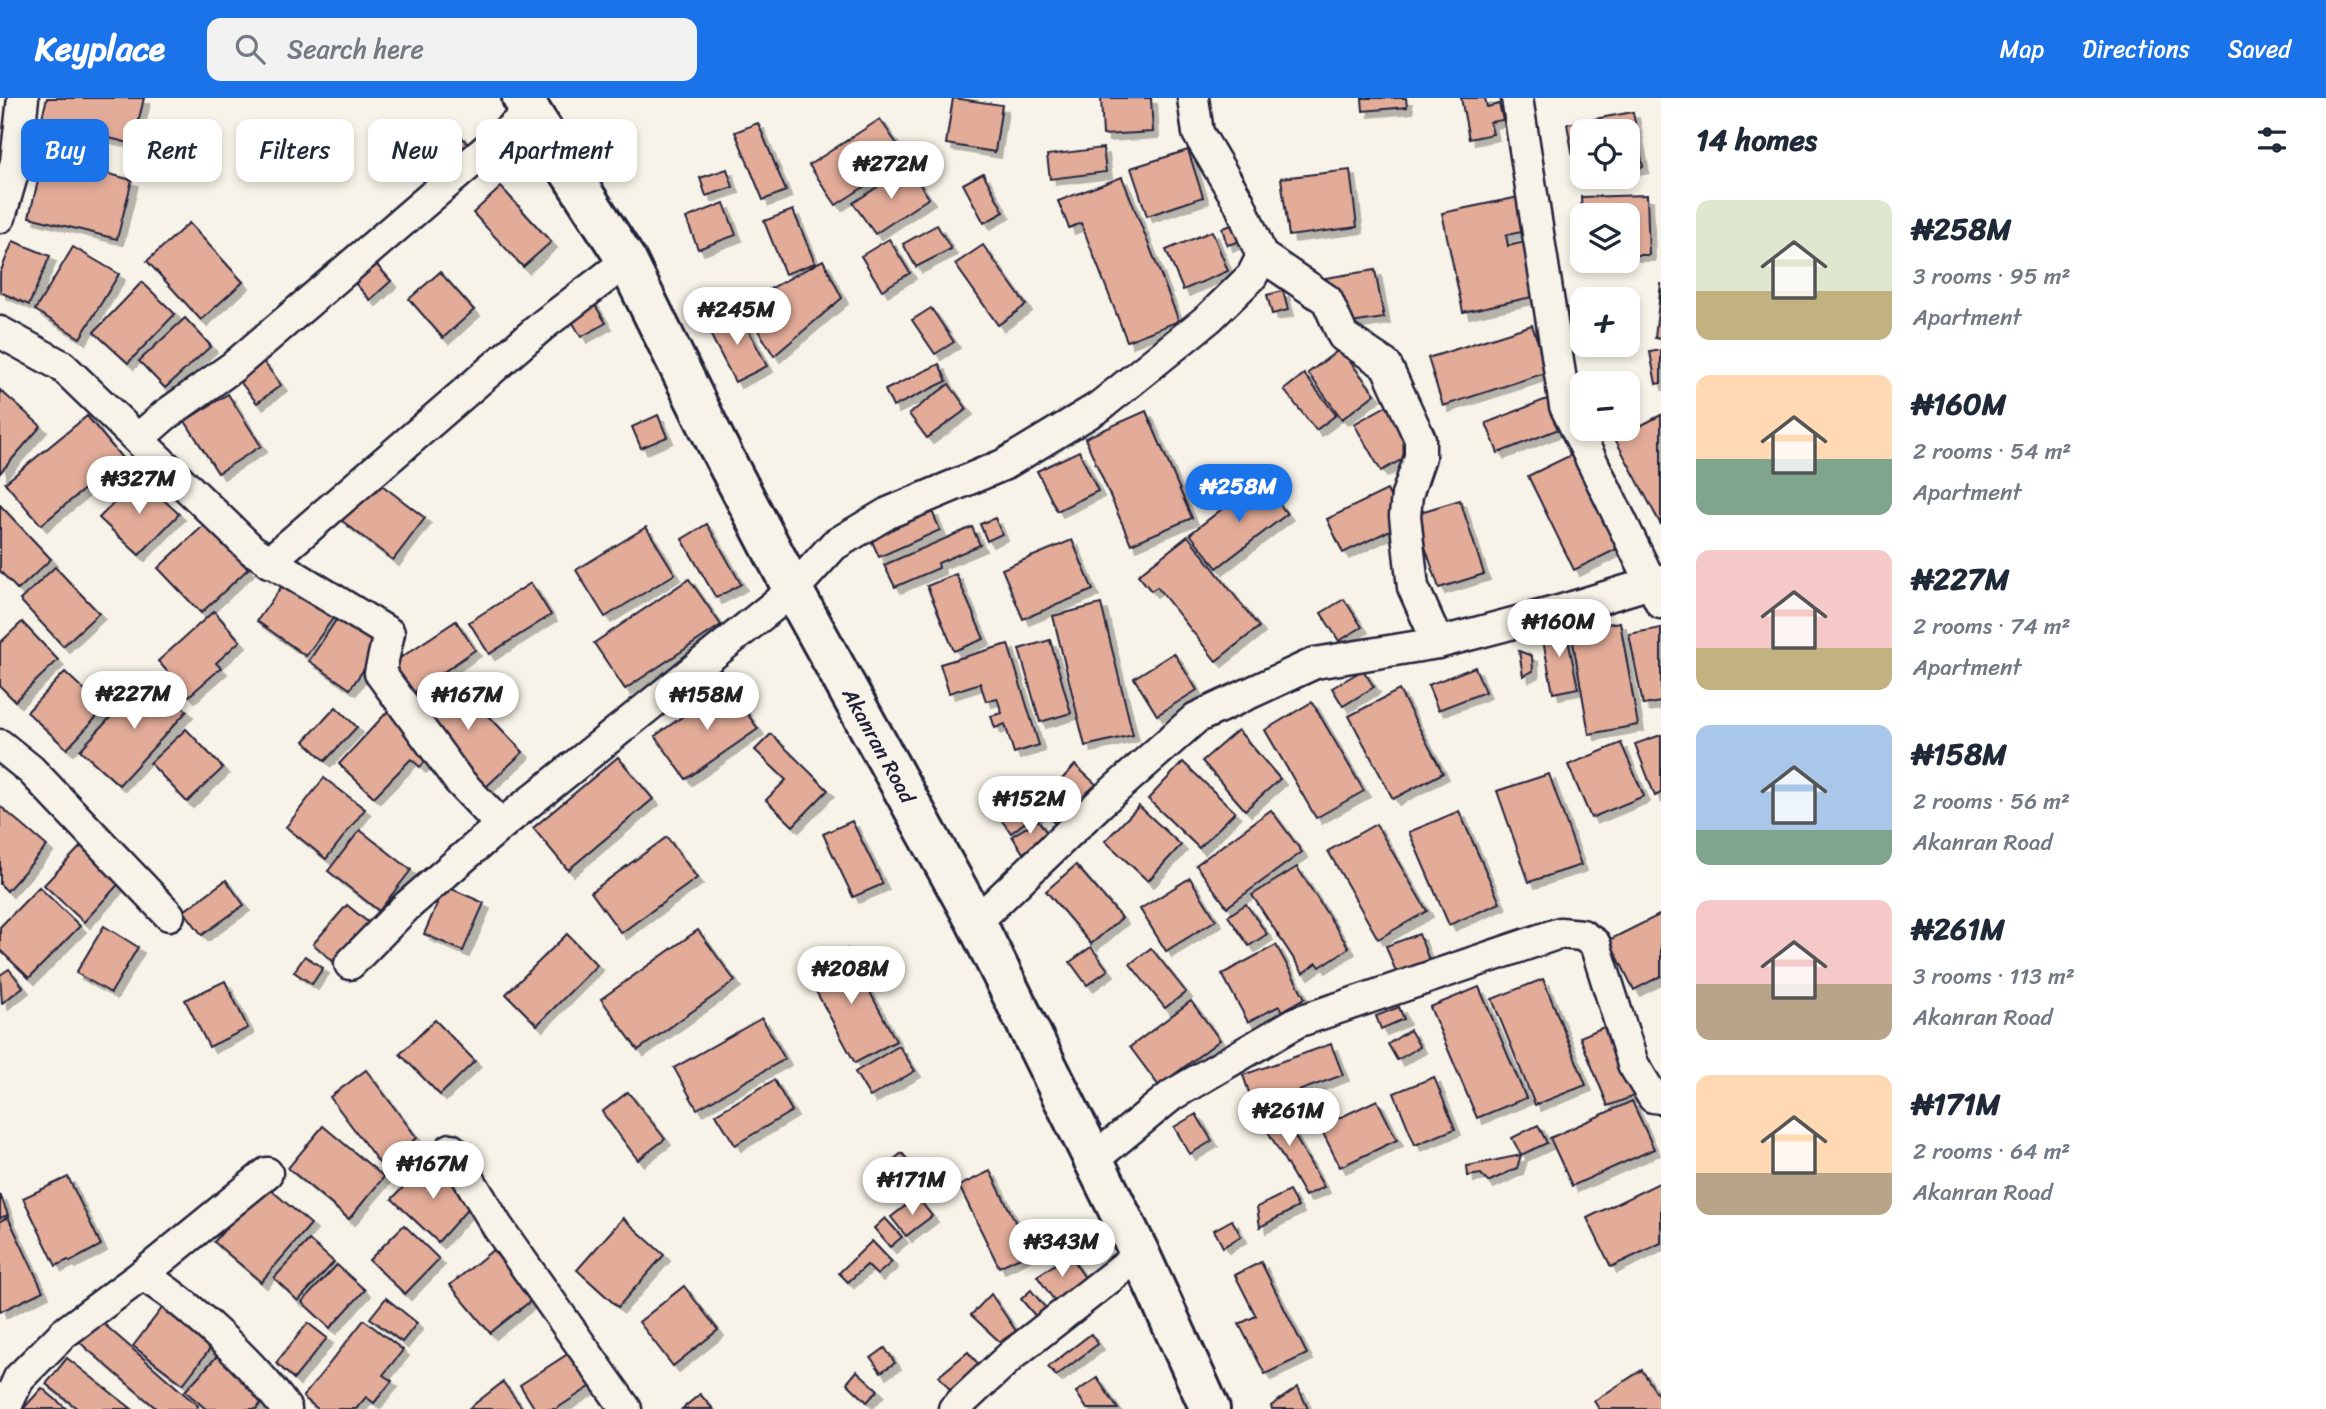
<!DOCTYPE html>
<meta charset="utf-8">
<style>
body{margin:0;font-family:Sriracha,sans-serif;background:#f2f2f3;color:#1f2937;height:100vh;display:flex;flex-direction:column;font-size:26px;white-space:nowrap}
*{box-sizing:border-box;margin:0}
p{font-size:23px;color:#747a83}
.icon{flex:none;width:38px;height:38px;fill:none;stroke:currentColor;stroke-width:2;stroke-linecap:round;stroke-linejoin:round}
.map{position:relative;flex:1;overflow:hidden}
.details{display:flex;flex-direction:column;background:#fff;width:665px}
.details>*{flex:none}
.hud{position:absolute;left:21px;top:21px;width:665px;height:63px;display:flex;gap:14px}
.buttons{position:absolute;left:1570px;top:21px;display:grid;gap:14px}
.buttons a{display:grid;place-items:center;width:70px;height:70px;border-radius:14px;background:#fff;box-shadow:0 4px 10px #0003;font-size:35px}
.price{position:absolute;translate:-50% -60px;padding:0 16px;border-radius:24px;background:#fff;color:#222;font-size:23px;line-height:46px;filter:drop-shadow(0 2px 4px #0008)}
.price::after{content:'';position:absolute;left:50%;top:42px;width:21px;height:16px;margin-left:-10px;background:inherit;clip-path:polygon(0 0,100% 0,50% 100%)}
.price.selected{background:#1a73e8;color:#fff}
ul{padding:0;list-style:none}
li{display:flex;align-items:center;gap:21px;height:175px;padding:0 35px}
li span{display:grid;place-items:center;flex:none;width:196px;height:140px;border-radius:14px;color:#555}
li>.icon{margin-inline-start:auto}
span .icon{width:84px;height:84px;fill:#fffc;stroke-width:1}
li b{font-size:30px}
h2{display:flex;justify-content:space-between;align-items:center;height:84px;padding:0 35px;font-size:30px}
.pill{padding:0 24px;border-radius:14px;background:#fff;box-shadow:0 4px 10px #0003;font-size:24px;line-height:63px}
.pill.selected{background:#1a73e8;color:#fff}
header{display:flex;align-items:center;gap:42px;box-sizing:border-box;height:98px;padding:0 35px;background:#1a73e8;color:#fff}
header strong{font-size:33px}
nav{display:flex;gap:38px;margin-inline-start:auto;font-size:24px}
.search{width:490px;height:63px;background:#f2f2f3;display:flex;align-items:center;gap:18px;box-sizing:border-box;padding:0 24px;border-radius:14px;color:#747a83;font-size:26px}
main{display:flex;flex:1;min-height:0}
.map>svg:first-child{display:block}
</style>
<header>
<strong>Keyplace</strong>
<div class="search"><svg class="icon" aria-label="search" viewBox="0 0 24 24"><circle cx="10" cy="10" r="6"/><path d="M15 15l6 6"/></svg>Search here</div>
<nav><a>Map</a><a>Directions</a><a>Saved</a></nav>
</header>
<main>
<div class="map">
<svg width="1661" height="1311" viewBox="0 0 1661 1311">
<defs>
<filter id="shadow"><feDropShadow dx="6" dy="6" stdDeviation="0" flood-color="#0004"/></filter>
</defs>
<rect width="100%" height="100%" fill="#f7f3e8"/>
<filter id="ink" filterUnits="userSpaceOnUse"><feTurbulence type="fractalNoise" baseFrequency=".0143" numOctaves="2"/><feDisplacementMap in="SourceGraphic" scale="14" xChannelSelector="R" yChannelSelector="G"/><feConvolveMatrix kernelMatrix="1 2 1 2 8 2 1 2 1" color-interpolation-filters="sRGB"/></filter>
<g filter="url(#ink)">
<!-- building -->
<g fill="#e3ac99" stroke="#22223b" stroke-width="2" filter="url(#shadow)">
<path d="M47,0H144L133,46L41,23Z"/>
<path d="M953,0L1002,7L995,54L946,46Z"/>
<path d="M1101,0H1151L1153,34L1103,37Z"/>
<path d="M1362,0H1406L1407,9L1363,13Z"/>
<path d="M1461,0H1485L1487,9L1499,6L1503,22L1490,24L1493,36L1469,41Z"/>
<path d="M1633,14L1643,69L1628,72V33H1582V79H1587L1577,80L1567,26Z"/>
<path d="M880,21L907,61L836,107L809,67Z"/>
<path d="M758,25L786,93L763,102L735,34Z"/>
<path d="M459,35L471,51L452,65L441,50Z"/>
<path d="M1103,50L1106,74L1050,81L1047,57Z"/>
<path d="M1188,52L1203,99L1147,118L1131,70Z"/>
<path d="M44,59L132,82L117,141L29,119Z"/>
<path d="M908,69L929,100L875,136L853,105Z"/>
<path d="M727,71L733,89L706,98L700,80Z"/>
<path d="M1350,72L1357,129L1289,138L1281,80Z"/>
<path d="M983,75L1004,114L984,125L963,86Z"/>
<path d="M1122,79L1179,223L1127,243L1081,125L1069,130L1058,103Z"/>
<path d="M501,89L551,144L523,169L473,115Z"/>
<path d="M1647,97L1649,157H1628V117H1582V122L1581,99Z"/>
<path d="M1524,98L1532,132L1506,137L1508,148L1529,143L1541,197L1463,214L1442,115Z"/>
<path d="M724,105L736,137L698,151L686,120Z"/>
<path d="M793,112L815,165L785,176L764,123Z"/>
<path d="M189,125L243,184L201,222L147,163Z"/>
<path d="M1240,125L1245,142L1227,147L1222,130Z"/>
<path d="M937,127L951,151L916,169L903,146Z"/>
<path d="M1212,133L1228,173L1183,192L1166,152Z"/>
<path d="M889,141L910,175L882,192L861,158Z"/>
<path d="M13,143L50,158L29,207L0,194V175Z"/>
<path d="M983,147L1026,207L998,227L955,166Z"/>
<path d="M73,149L119,176L80,240L35,212Z"/>
<path d="M823,162L842,200L774,258L742,206Z"/>
<path d="M376,166L391,183L370,202L355,185Z"/>
<path d="M1375,172L1384,220L1344,226L1338,192L1327,194L1325,180Z"/>
<path d="M440,174L474,212L443,240L409,201Z"/>
<path d="M142,184L175,216L128,265L94,234Z"/>
<path d="M1661,185V241L1655,240Z"/>
<path d="M1283,193L1288,212L1272,216L1267,197Z"/>
<path d="M590,199L606,225L581,239L566,213Z"/>
<path d="M931,210L954,244L935,256L912,222Z"/>
<path d="M739,214L767,268L735,284L707,230Z"/>
<path d="M185,220L211,248L165,290L139,263Z"/>
<path d="M1532,227L1548,274L1443,308L1428,260Z"/>
<path d="M1340,251L1375,296L1342,321L1308,275Z"/>
<path d="M1661,252V285L1656,286L1650,254Z"/>
<path d="M263,263L281,287L257,305L238,281Z"/>
<path d="M939,266L947,283L893,309L885,292Z"/>
<path d="M1304,276L1336,317L1316,332L1284,292Z"/>
<path d="M949,286L967,311L927,340L909,316Z"/>
<path d="M0,292L41,328L0,375Z"/>
<path d="M228,296L261,348L218,375L185,323Z"/>
<path d="M1557,297L1569,327L1498,355L1486,325Z"/>
<path d="M1388,307L1415,354L1381,373L1354,326Z"/>
<path d="M1146,313L1192,420L1131,446L1085,340Z"/>
<path d="M658,317L667,339L641,350L632,329Z"/>
<path d="M1661,317V427L1615,341Z"/>
<path d="M87,318L122,360L41,427L5,385Z"/>
<path d="M1079,353L1098,393L1057,413L1037,373Z"/>
<path d="M1575,355L1621,449L1574,472L1528,378Z"/>
<path d="M139,379L179,416L139,457L99,420Z"/>
<path d="M374,381L425,420L393,462L341,422Z"/>
<path d="M1260,381L1287,416L1217,470L1190,436Z"/>
<path d="M1387,392L1403,426L1343,455L1327,421Z"/>
<path d="M1460,402L1484,476L1439,490L1414,416Z"/>
<path d="M0,407L51,461L18,492L0,473Z"/>
<path d="M932,413L940,432L879,459L870,439Z"/>
<path d="M995,420L1002,436L987,443L980,426Z"/>
<path d="M205,426L248,471L201,515L158,470Z"/>
<path d="M707,426L741,486L716,500L682,441Z"/>
<path d="M646,429L675,476L605,519L576,472Z"/>
<path d="M972,429L980,447L938,465L939,470L895,489L884,467Z"/>
<path d="M1188,438L1259,529L1216,563L1157,489L1151,493L1138,477Z"/>
<path d="M1072,442L1093,492L1023,521L1002,471Z"/>
<path d="M55,469L99,515L63,548L20,502Z"/>
<path d="M956,476L984,541L954,553L927,488Z"/>
<path d="M287,481L336,516L306,558L257,523Z"/>
<path d="M689,481L721,527L625,591L594,545Z"/>
<path d="M531,485L551,517L489,556L469,524Z"/>
<path d="M1344,501L1362,529L1339,543L1321,515Z"/>
<path d="M1101,506L1133,637L1085,648L1053,518Z"/>
<path d="M214,513L240,543L216,565L221,570L189,598L158,563Z"/>
<path d="M340,516L382,545L350,591L309,563Z"/>
<path d="M456,523L475,552L412,596L391,566Z"/>
<path d="M22,524L58,562L15,603L0,588V545Z"/>
<path d="M1620,524L1638,627L1589,636L1571,532Z"/>
<path d="M1565,527L1578,590L1553,595L1541,532Z"/>
<path d="M1661,530V604L1643,607L1629,536Z"/>
<path d="M1050,542L1071,615L1040,624L1019,551Z"/>
<path d="M1008,546L1039,647L1014,655L1005,626L995,630L991,618L1002,615L997,600L986,603L980,585L949,595L940,566Z"/>
<path d="M1519,553L1532,558L1533,573L1523,578Z"/>
<path d="M1174,555L1197,592L1157,617L1134,580Z"/>
<path d="M1475,569L1485,594L1438,612L1428,587Z"/>
<path d="M1363,572L1374,589L1343,608L1332,590Z"/>
<path d="M65,574L104,611L67,651L27,614Z"/>
<path d="M149,578L187,613L119,687L80,652Z"/>
<path d="M452,579L523,654L485,690L414,615Z"/>
<path d="M727,587L758,631L686,681L655,638Z"/>
<path d="M1399,592L1443,675L1393,701L1349,618Z"/>
<path d="M1312,604L1364,693L1316,720L1265,632Z"/>
<path d="M336,609L357,629L325,663L304,643Z"/>
<path d="M389,612L434,655L420,669L411,661L374,699L339,666Z"/>
<path d="M186,631L223,670L187,704L150,665Z"/>
<path d="M1238,632L1280,681L1245,712L1202,663Z"/>
<path d="M771,636L828,692L793,728L766,702L786,682L755,652Z"/>
<path d="M1661,637V695L1655,698L1635,646Z"/>
<path d="M1621,645L1644,698L1591,720L1568,667Z"/>
<path d="M618,659L653,701L568,772L533,730Z"/>
<path d="M1183,664L1235,714L1199,750L1148,701Z"/>
<path d="M1075,667L1099,689L1060,730L1037,708Z"/>
<path d="M1549,676L1581,767L1529,784L1497,693Z"/>
<path d="M324,680L365,711L326,761L286,729Z"/>
<path d="M1014,686L1037,715L1011,735L989,705Z"/>
<path d="M0,708L47,748L7,793L0,786Z"/>
<path d="M1139,708L1181,747L1148,783L1105,743Z"/>
<path d="M1271,712L1302,754L1227,809L1196,767Z"/>
<path d="M1459,713L1500,805L1449,827L1409,734Z"/>
<path d="M1038,722L1049,738L1023,755L1012,738Z"/>
<path d="M852,723L883,786L853,799L823,736Z"/>
<path d="M1376,726L1427,813L1378,841L1328,753Z"/>
<path d="M360,732L411,772L379,813L328,773Z"/>
<path d="M667,739L697,780L621,835L591,794Z"/>
<path d="M84,745L123,781L84,824L44,787Z"/>
<path d="M1076,767L1122,820L1091,846L1046,793Z"/>
<path d="M1297,769L1349,850L1320,869L1317,865L1303,875L1252,797Z"/>
<path d="M1190,780L1216,822L1166,853L1140,811Z"/>
<path d="M226,782L244,807L202,837L184,813Z"/>
<path d="M445,788L484,805L463,853L424,836Z"/>
<path d="M39,789L80,828L29,880L0,852V829Z"/>
<path d="M1246,806L1267,836L1249,848L1228,818Z"/>
<path d="M347,807L375,830L341,870L313,846Z"/>
<path d="M1661,816V878L1634,892L1609,842Z"/>
<path d="M104,828L138,849L111,895L76,875Z"/>
<path d="M698,832L735,883L638,952L601,901Z"/>
<path d="M567,836L597,867L537,927L506,896Z"/>
<path d="M1419,836L1429,862L1396,874L1386,848Z"/>
<path d="M1276,847L1305,900L1282,913L1279,908L1248,924L1222,876Z"/>
<path d="M1091,849L1108,872L1087,887L1070,864Z"/>
<path d="M1151,850L1186,894L1165,910L1130,866Z"/>
<path d="M847,851L896,943L855,965L805,873Z"/>
<path d="M305,858L323,870L312,886L294,874Z"/>
<path d="M9,871L23,889L2,905L0,877Z"/>
<path d="M1543,881L1586,987L1535,1007L1492,901Z"/>
<path d="M225,883L248,930L209,949L185,902Z"/>
<path d="M1479,889L1526,1000L1477,1020L1430,909Z"/>
<path d="M1191,903L1220,942L1159,988L1130,949Z"/>
<path d="M1399,909L1404,921L1381,931L1376,918Z"/>
<path d="M762,920L785,961L697,1011L674,970Z"/>
<path d="M435,922L475,963L440,997L400,956Z"/>
<path d="M1611,926L1639,996L1608,1008L1580,939Z"/>
<path d="M1410,932L1420,949L1397,962L1388,946Z"/>
<path d="M1331,946L1343,977L1254,1009L1243,977Z"/>
<path d="M899,948L915,973L870,999L855,974Z"/>
<path d="M366,972L417,1040L380,1066L330,999Z"/>
<path d="M1434,979L1455,1031L1415,1047L1394,995Z"/>
<path d="M774,982L792,1013L735,1047L716,1016Z"/>
<path d="M628,994L665,1041L638,1062L602,1014Z"/>
<path d="M1274,1002L1324,1089L1305,1098L1254,1009Z"/>
<path d="M1377,1002L1397,1042L1340,1069L1320,1029Z"/>
<path d="M1632,1003L1654,1051L1572,1088L1550,1040Z"/>
<path d="M1196,1016L1212,1043L1190,1056L1174,1029Z"/>
<path d="M1538,1027L1547,1045L1521,1057L1512,1040Z"/>
<path d="M323,1028L384,1079L349,1121L288,1070Z"/>
<path d="M902,1055L924,1081L907,1094L903,1090L892,1099L874,1077Z"/>
<path d="M1521,1057L1517,1070L1488,1084L1481,1076L1468,1078L1467,1068Z"/>
<path d="M429,1062L474,1104L438,1144L392,1101Z"/>
<path d="M990,1073L1026,1145L1040,1138L1045,1147L999,1169L959,1088Z"/>
<path d="M68,1079L101,1147L70,1164L68,1162L56,1168L23,1100Z"/>
<path d="M1661,1084V1145L1611,1169L1587,1120Z"/>
<path d="M264,1086L311,1126L261,1184L214,1144Z"/>
<path d="M1289,1093L1298,1109L1260,1129L1257,1109Z"/>
<path d="M0,1096L8,1117L0,1120Z"/>
<path d="M917,1099L932,1118L906,1138L891,1119Z"/>
<path d="M8,1119L43,1193L0,1214V1123Z"/>
<path d="M623,1120L664,1157L618,1209L577,1172Z"/>
<path d="M885,1120L902,1139L890,1149L874,1130Z"/>
<path d="M1232,1122L1241,1138L1223,1149L1214,1132Z"/>
<path d="M404,1127L439,1161L405,1196L369,1162Z"/>
<path d="M309,1142L334,1164L298,1203L274,1180Z"/>
<path d="M872,1143L892,1164L877,1177L867,1167L848,1184L839,1175Z"/>
<path d="M493,1152L533,1201L490,1235L450,1187Z"/>
<path d="M1069,1157L1088,1184L1056,1205L1037,1178Z"/>
<path d="M1261,1164L1307,1256L1265,1276L1239,1226L1256,1218L1235,1177Z"/>
<path d="M337,1167L365,1192L330,1230L302,1204Z"/>
<path d="M684,1188L718,1232L673,1268L639,1224Z"/>
<path d="M1031,1192L1047,1212L1037,1220L1021,1201Z"/>
<path d="M991,1196L1016,1233L1000,1244L971,1217Z"/>
<path d="M386,1200L417,1225L402,1244L370,1220Z"/>
<path d="M163,1209L213,1247L183,1286L133,1248Z"/>
<path d="M97,1220L198,1308L196,1311H157L78,1243Z"/>
<path d="M364,1222L403,1252L383,1277L392,1283L374,1305L366,1299L356,1311H318L303,1299Z"/>
<path d="M308,1225L327,1240L294,1281L276,1265Z"/>
<path d="M1091,1236L1098,1246L1056,1278L1048,1269Z"/>
<path d="M580,1248L602,1281L556,1311H535L520,1287Z"/>
<path d="M885,1250L895,1265L881,1274L871,1260Z"/>
<path d="M968,1254L984,1273L954,1297L939,1278Z"/>
<path d="M219,1256L268,1298L256,1311H206L185,1293Z"/>
<path d="M67,1260L132,1311H78L46,1286Z"/>
<path d="M1642,1272L1661,1302V1311H1599L1594,1303Z"/>
<path d="M857,1273L878,1292L867,1304L847,1285Z"/>
<path d="M1097,1280L1118,1311H1087L1076,1294Z"/>
<path d="M503,1284L523,1311H468Z"/>
<path d="M1298,1289L1308,1311H1272L1271,1308Z"/>
<path d="M42,1290L67,1311H23Z"/>
<path d="M700,1296L713,1311H682Z"/>
</g>
<g fill="none" stroke-linecap="round" stroke-linejoin="round">
<defs>
<g id="street">
<path d="M1193,0L1198,35L1239,104L1262,158L1327,202L1343,238L1386,267L1420,341V359L1407,397L1405,418L1413,489L1438,545"/>
<path d="M1517,0L1565,308L1661,505"/>
<path d="M0,119L16,64L23,0"/>
<path d="M0,234L62,268L252,452L389,535L380,575L459,683L501,727"/>
<path d="M138,341L164,318L234,268L531,13"/>
<path d="M269,464L543,227L627,163"/>
<path d="M0,647L31,672L169,817"/>
<path d="M976,824L1100,705L1196,620L1315,565L1438,545L1559,513L1661,482"/>
<path d="M350,866L407,808L501,727L793,492L834,447L888,415L1003,367L1099,309L1209,220L1252,178L1262,158"/>
<path d="M451,1051L497,1128L626,1311"/>
<path d="M1094,1061L1172,997L1297,924L1560,835L1582,837L1595,846L1633,966L1653,999L1661,1000"/>
<path d="M142,1177C186,1202 257,1270 286,1311"/>
<path d="M5,1311L19,1280L64,1235L142,1177L267,1075"/>
<path d="M954,1311L1012,1257L1140,1156"/>
</g>
<g id="secondary">
<path id="s1" d="M522,0L627,163L717,346L793,492L976,824L1140,1156L1210,1311"/>
</g>
</defs>
<!-- street casing -->
<use href="#street" stroke="#22223b" stroke-width="35"/>
<!-- secondary casing -->
<use href="#secondary" stroke="#22223b" stroke-width="44"/>
<!-- street -->
<use href="#street" stroke="#f7f3e8" stroke-width="30"/>
<!-- secondary -->
<use href="#secondary" stroke="#f7f3e8" stroke-width="38"/>
</g>
</g>
<g text-anchor="middle" stroke-width="5" stroke-linejoin="round" paint-order="stroke">
<!-- street labels -->
<g font-size="21" fill="#22223b" stroke="#f7f3e8">
<text dy="7" stroke="none"><textPath href="#s1" startOffset="740">Akanran Road</textPath></text>
</g>
</g>
</svg>
<div class="buttons">
<a><svg class="icon" aria-label="locate" viewBox="0 0 24 24"><circle cx="12" cy="12" r="6"/><path d="M12 2v4M12 18v4M2 12h4M18 12h4"/></svg></a>
<a><svg class="icon" aria-label="layers" viewBox="0 0 24 24"><path d="M12 4l9 5-9 5-9-5zM3 14l9 5 9-5"/></svg></a>
<a>+</a>
<a>−</a>
</div>
<b class="price" style="left:891px;top:103px">₦272M</b>
<b class="price" style="left:737px;top:249px">₦245M</b>
<b class="price" style="left:139px;top:418px">₦327M</b>
<b class="price selected" style="left:1239px;top:426px">₦258M</b>
<b class="price" style="left:1559px;top:561px">₦160M</b>
<b class="price" style="left:134px;top:633px">₦227M</b>
<b class="price" style="left:468px;top:634px">₦167M</b>
<b class="price" style="left:707px;top:634px">₦158M</b>
<b class="price" style="left:1030px;top:738px">₦152M</b>
<b class="price" style="left:851px;top:908px">₦208M</b>
<b class="price" style="left:1289px;top:1050px">₦261M</b>
<b class="price" style="left:433px;top:1103px">₦167M</b>
<b class="price" style="left:912px;top:1119px">₦171M</b>
<b class="price" style="left:1062px;top:1181px">₦343M</b>
<div class="hud">
<a class="pill selected">Buy</a>
<a class="pill">Rent</a>
<a class="pill">Filters</a>
<a class="pill">New</a>
<a class="pill">Apartment</a>
</div>
</div>
<section class="details">
<h2>14 homes<svg class="icon" aria-label="filters" viewBox="0 0 24 24"><path d="M4 7h16M4 17h16"/><circle cx="9" cy="7" r="2"/><circle cx="15" cy="17" r="2"/></svg></h2>
<ul>
<li><span style="background:linear-gradient(#dfe7d0 65%,#c2b280 0)"><svg class="icon" aria-label="home" viewBox="0 0 24 24"><path d="M3 11l9-7 9 7M6 9v11h12V9"/></svg></span><div><b>₦258M</b><p>3 rooms · 95 m²</p><p>Apartment</p></div></li>
<li><span style="background:linear-gradient(#ffd9b3 60%,#7fa58c 0)"><svg class="icon" aria-label="home" viewBox="0 0 24 24"><path d="M3 11l9-7 9 7M6 9v11h12V9"/></svg></span><div><b>₦160M</b><p>2 rooms · 54 m²</p><p>Apartment</p></div></li>
<li><span style="background:linear-gradient(#f6c9c9 70%,#c2b280 0)"><svg class="icon" aria-label="home" viewBox="0 0 24 24"><path d="M3 11l9-7 9 7M6 9v11h12V9"/></svg></span><div><b>₦227M</b><p>2 rooms · 74 m²</p><p>Apartment</p></div></li>
<li><span style="background:linear-gradient(#a9c7e8 75%,#7fa58c 0)"><svg class="icon" aria-label="home" viewBox="0 0 24 24"><path d="M3 11l9-7 9 7M6 9v11h12V9"/></svg></span><div><b>₦158M</b><p>2 rooms · 56 m²</p><p>Akanran Road</p></div></li>
<li><span style="background:linear-gradient(#f6c9c9 60%,#b9a48a 0)"><svg class="icon" aria-label="home" viewBox="0 0 24 24"><path d="M3 11l9-7 9 7M6 9v11h12V9"/></svg></span><div><b>₦261M</b><p>3 rooms · 113 m²</p><p>Akanran Road</p></div></li>
<li><span style="background:linear-gradient(#ffd9b3 70%,#b9a48a 0)"><svg class="icon" aria-label="home" viewBox="0 0 24 24"><path d="M3 11l9-7 9 7M6 9v11h12V9"/></svg></span><div><b>₦171M</b><p>2 rooms · 64 m²</p><p>Akanran Road</p></div></li>
</ul>
</section>
</main>
